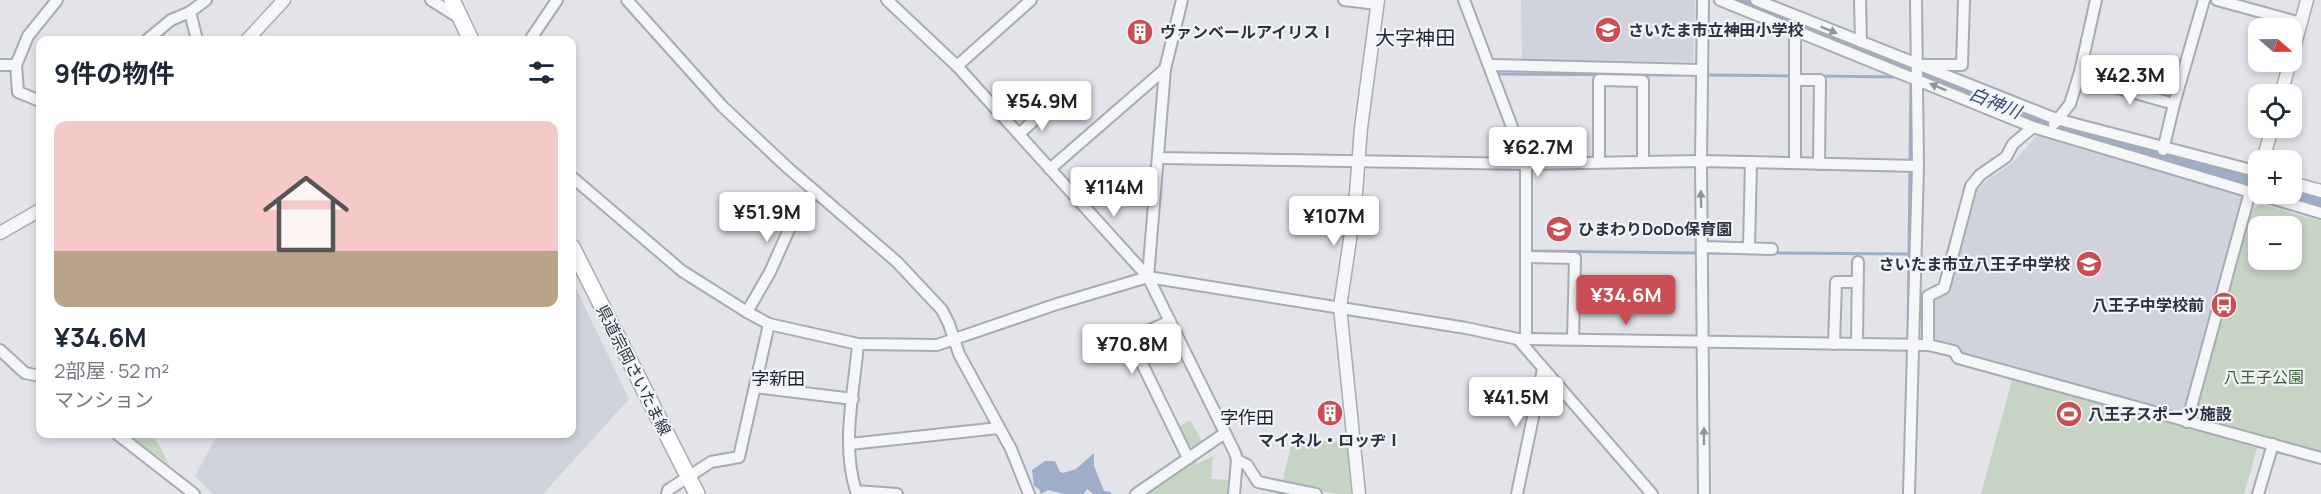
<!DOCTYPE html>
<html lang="ja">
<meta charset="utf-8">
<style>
body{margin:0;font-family:Manrope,"Noto Sans JP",sans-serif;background:#f6f6f7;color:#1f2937;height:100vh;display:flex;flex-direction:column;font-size:22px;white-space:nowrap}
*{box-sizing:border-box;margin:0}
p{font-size:20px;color:#747a83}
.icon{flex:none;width:33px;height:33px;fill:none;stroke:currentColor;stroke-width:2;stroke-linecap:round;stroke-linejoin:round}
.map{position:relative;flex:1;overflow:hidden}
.panel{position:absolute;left:36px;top:36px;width:540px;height:402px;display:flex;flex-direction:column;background:#fff;border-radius:12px;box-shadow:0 3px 9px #0003}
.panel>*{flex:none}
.needle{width:39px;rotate:110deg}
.tools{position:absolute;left:2248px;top:18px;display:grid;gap:12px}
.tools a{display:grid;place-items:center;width:54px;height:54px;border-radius:12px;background:#fff;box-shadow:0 3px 9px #0003;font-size:30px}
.price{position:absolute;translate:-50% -51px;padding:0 14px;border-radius:6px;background:#fff;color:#222;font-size:20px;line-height:39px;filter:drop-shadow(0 2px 3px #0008)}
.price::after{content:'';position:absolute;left:50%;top:36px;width:18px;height:14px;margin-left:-9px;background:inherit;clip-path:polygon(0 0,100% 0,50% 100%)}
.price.current{background:#c94d52;color:#fff}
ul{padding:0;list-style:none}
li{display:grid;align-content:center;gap:12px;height:318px;padding:0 18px}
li+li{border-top:2px solid #e0e1e3}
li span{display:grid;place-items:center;height:186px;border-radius:12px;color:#555}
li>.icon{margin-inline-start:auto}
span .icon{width:108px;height:108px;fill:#fffc;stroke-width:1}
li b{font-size:26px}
h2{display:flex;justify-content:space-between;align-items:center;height:72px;padding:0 18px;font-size:26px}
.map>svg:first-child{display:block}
</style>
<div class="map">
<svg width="2321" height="494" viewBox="0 0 2321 494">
<rect width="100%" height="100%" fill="#e2e4ea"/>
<!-- built -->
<g fill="#d0d3dc">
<path d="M1521,0H1695L1693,62L1522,60Z"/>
<path d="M2039,134L2157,170L2239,192L2242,201L2184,407L2177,413L1960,354L1955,347L1934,341L1932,299L1948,290L1960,237L1975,192L1986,181L2011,164Z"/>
<path d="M572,280L629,399L543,494H213L195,476L218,434H572Z"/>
</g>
<!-- green -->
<g fill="#c6d4c4" fill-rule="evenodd">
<path d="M2260,204L2321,221V452L2200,419L2196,411L2252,209ZM2259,226H2292V260H2259Z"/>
<path d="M2012,380L2257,448L2244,494H1981Z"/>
<path d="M1190,420L1202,441L1193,447L1188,445L1179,427Z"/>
<path d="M125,434H153L169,464Z"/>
<path d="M1293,437L1347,443L1351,494H1337L1282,483Z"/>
<path d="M1213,456L1211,479L1230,480L1229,494H1143L1197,457V464Z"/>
</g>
<!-- water -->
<path fill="#9faec8" d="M1094,453V466L1104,491L1111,492V494H1093L1087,489L1084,494H1064L1048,490L1041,494L1039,489L1034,486L1032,470L1045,461H1055L1060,472L1063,473L1076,469Z"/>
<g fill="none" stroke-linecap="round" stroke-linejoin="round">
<!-- stream -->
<g stroke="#9faec8" stroke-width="3">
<path d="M1499,74L1678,75"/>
<path d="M1705,75L1792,76"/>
<path d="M1819,76L1897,77"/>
<path d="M1529,251L1698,253"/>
<path d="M1705,253H1728"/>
<path d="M1771,253L1908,254"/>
<path d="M1908,338L1911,80"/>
</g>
<!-- river -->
<g stroke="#9faec8" stroke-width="20">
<path d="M1739,0L2053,126L2259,184"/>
<path d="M2292,193L2321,201"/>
</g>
<defs>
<g id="minor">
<path d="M431,0L461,19"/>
<path d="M627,0L723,107L788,168L897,262L942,310L949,324L959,354L1011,449L1029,494"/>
<path d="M887,0L957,66L1148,277L1235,453L1237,460L1234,494"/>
<path d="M1344,0L1377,4"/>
<path d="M1464,0L1526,164V339"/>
<path d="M1703,0L1701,161L1704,494"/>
<path d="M1720,0L2033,127L2321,213"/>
<path d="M1756,0L2056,119L2259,172"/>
<path d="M1860,0L1861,42"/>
<path d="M2217,0L2301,23"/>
<path d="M147,40L171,20L190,12"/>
<path d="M197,40L190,12L206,0"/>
<path d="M530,40L557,0"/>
<path d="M0,65H16"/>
<path d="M1491,65L1701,70"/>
<path d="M1922,65H1962L1964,0"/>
<path d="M957,66L1031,0"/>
<path d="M1795,80H1820L1819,164"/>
<path d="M2093,81L2174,104"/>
<path d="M40,101L18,92L16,65L28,36L57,0"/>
<path d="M2054,124L2070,104L2080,72L2096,0"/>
<path d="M1019,134L1046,109"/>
<path d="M2163,150L2174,104L2204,0"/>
<path d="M1158,158L1526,164L1701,161L1918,166"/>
<path d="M1599,162V80L1643,81V162"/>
<path d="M1795,163V30"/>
<path d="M1050,169L1165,69"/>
<path d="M572,177L682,271L747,312L769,324L858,344L937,345L1057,304L1148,277L1466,328L1518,339L1928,345L1954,351L1958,358L2321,458"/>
<path d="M1702,247L1772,249"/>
<path d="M1749,248L1751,162"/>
<path d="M1526,257L1575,258L1573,339"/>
<path d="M1148,277L1165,69L1182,0"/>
<path d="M747,312L770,272L791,225L815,191"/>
<path d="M1170,321L1130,339L1188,458"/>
<path d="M1518,339L1652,494"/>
<path d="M858,344C854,392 841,445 856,491L897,494"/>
<path d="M1834,344L1836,282H1858"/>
<path d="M1857,344L1858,262"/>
<path d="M1928,345V296L1944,288L1971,186L1980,175L2006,157L2013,144L2033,127"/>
<path d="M0,350L25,373L40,376"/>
<path d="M755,387L853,399"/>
<path d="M2187,422L2250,192"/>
<path d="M117,434L194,494"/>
<path d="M850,444L999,428"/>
<path d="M1237,460L1247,465L1258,482L1316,494"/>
<path d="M667,494L668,490L711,462L739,457L769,324"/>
<path d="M1136,494L1225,433"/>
<path d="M1517,494L1543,369"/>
<path d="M1909,494L1918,166L1916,0"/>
<path d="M2258,494L2273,444"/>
</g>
<g id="tertiary">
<path d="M247,40L284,0"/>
<path d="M2292,55L2307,0"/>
<path d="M2281,94L2290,62"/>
<path d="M2263,160L2272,128"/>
<path d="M2292,183L2321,191"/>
<path d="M0,233L40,210"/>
<path d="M1359,494L1340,307L1355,206L1361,128L1378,0"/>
</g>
<g id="secondary">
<path d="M452,0L471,40"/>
<path d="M572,247L697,494"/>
</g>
</defs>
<!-- minor casing -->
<use href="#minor" stroke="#a7abb4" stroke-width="14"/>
<!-- tertiary casing -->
<use href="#tertiary" stroke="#a7abb4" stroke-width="15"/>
<!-- secondary casing -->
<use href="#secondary" stroke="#a7abb4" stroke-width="18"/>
<!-- minor -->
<use href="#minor" stroke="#f5f6f8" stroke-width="10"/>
<!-- tertiary -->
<use href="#tertiary" stroke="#f5f6f8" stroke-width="12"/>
<!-- secondary -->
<use href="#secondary" stroke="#fff" stroke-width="15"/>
</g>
<!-- one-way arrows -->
<defs><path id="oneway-solid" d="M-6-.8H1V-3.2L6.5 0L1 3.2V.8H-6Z" transform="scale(1.5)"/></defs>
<g fill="#90949c">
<use href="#oneway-solid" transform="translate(1829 30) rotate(22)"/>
<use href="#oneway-solid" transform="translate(1938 87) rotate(-158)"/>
<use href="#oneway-solid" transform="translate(1701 199) rotate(-91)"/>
<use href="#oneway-solid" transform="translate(1704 436) rotate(-90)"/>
</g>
<!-- icons -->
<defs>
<symbol id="school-disc" viewBox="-11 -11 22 22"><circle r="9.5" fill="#c94d52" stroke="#f2f4f7"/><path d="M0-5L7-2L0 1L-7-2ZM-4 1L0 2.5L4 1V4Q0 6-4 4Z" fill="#fff"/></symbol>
<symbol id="building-disc" viewBox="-11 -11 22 22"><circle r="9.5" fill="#c94d52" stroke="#f2f4f7"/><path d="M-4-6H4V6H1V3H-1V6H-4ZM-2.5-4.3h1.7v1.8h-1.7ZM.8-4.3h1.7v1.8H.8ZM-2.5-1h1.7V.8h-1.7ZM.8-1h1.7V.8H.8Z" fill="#fff"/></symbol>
<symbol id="bus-disc" viewBox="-11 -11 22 22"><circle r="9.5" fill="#c94d52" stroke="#f2f4f7"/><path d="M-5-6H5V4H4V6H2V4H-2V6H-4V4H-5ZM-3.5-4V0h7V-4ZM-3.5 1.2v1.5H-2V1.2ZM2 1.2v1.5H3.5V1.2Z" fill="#fff"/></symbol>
<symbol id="stadium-disc" viewBox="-11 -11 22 22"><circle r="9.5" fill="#c94d52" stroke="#f2f4f7"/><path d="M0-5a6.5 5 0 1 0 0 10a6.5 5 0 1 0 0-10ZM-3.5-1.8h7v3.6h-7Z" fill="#fff"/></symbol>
</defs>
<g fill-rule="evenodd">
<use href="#school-disc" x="1593" y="15" width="30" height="30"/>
<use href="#building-disc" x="1125" y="17" width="30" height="30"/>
<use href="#school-disc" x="1544" y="214" width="30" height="30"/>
<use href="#school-disc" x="2074" y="249" width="30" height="30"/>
<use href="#bus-disc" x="2209" y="290" width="30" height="30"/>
<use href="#building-disc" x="1315" y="398" width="30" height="30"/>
<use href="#stadium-disc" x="2054" y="399" width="30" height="30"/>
</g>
<g text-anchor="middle" stroke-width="4.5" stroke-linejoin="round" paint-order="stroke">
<!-- poi labels -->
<g font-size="16" font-weight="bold" fill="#2b3141" stroke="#f2f4f7" text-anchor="start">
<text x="1628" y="36">さいたま市立神田小学校</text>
<text x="1160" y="38">ヴァンベールアイリスⅠ</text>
<text x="1578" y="235">ひまわりDoDo保育園</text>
<text x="2070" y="270" text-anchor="end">さいたま市立八王子中学校</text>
<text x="2204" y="311" text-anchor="end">八王子中学校前</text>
<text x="2088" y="420">八王子スポーツ施設</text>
<text x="1330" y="446" text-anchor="middle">マイネル・ロッヂⅠ</text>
</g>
<!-- street labels -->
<g font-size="16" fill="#2b3141" stroke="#f2f4f7">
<text transform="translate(634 370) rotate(63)" y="6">県道宗岡さいたま線</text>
</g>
<!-- park labels -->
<g font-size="16" fill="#3b5d39" stroke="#f2f4f7">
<text x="2264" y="383">八王子公園</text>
</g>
<!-- water labels -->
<g font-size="18" font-style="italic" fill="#364b74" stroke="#f2f4f7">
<text transform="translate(1995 103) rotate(22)" y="6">白神川</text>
</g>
<!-- neighbourhood labels -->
<g font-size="18" fill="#1d2232" stroke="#f2f4f7">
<text x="778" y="385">字新田</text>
<text x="1247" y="424">字作田</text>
</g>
<!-- quarter labels -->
<g font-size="20" fill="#1d2232" stroke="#f2f4f7">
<text x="1415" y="45">大字神田</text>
</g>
</g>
</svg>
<div class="tools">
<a><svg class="needle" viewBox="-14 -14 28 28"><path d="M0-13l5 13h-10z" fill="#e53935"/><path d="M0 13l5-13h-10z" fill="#747a83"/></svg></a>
<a><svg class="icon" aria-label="locate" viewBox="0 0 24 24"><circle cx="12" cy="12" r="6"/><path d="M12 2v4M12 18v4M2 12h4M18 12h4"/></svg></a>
<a>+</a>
<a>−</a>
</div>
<b class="price" style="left:2130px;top:106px">¥42.3M</b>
<b class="price" style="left:1042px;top:132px">¥54.9M</b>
<b class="price" style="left:1538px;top:178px">¥62.7M</b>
<b class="price" style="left:1114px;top:218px">¥114M</b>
<b class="price" style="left:767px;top:243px">¥51.9M</b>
<b class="price" style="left:1334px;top:247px">¥107M</b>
<b class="price current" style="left:1626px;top:326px">¥34.6M</b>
<b class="price" style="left:1132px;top:375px">¥70.8M</b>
<b class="price" style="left:1516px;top:428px">¥41.5M</b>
<section class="panel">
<h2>9件の物件<svg class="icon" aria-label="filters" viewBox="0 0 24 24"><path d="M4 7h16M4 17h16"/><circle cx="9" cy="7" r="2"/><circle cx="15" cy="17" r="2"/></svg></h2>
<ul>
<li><span style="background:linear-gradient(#f6c9c9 70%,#b9a48a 0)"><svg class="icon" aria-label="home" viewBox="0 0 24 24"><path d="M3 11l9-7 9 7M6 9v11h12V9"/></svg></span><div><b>¥34.6M</b><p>2部屋 · 52 m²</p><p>マンション</p></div></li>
</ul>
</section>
</div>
